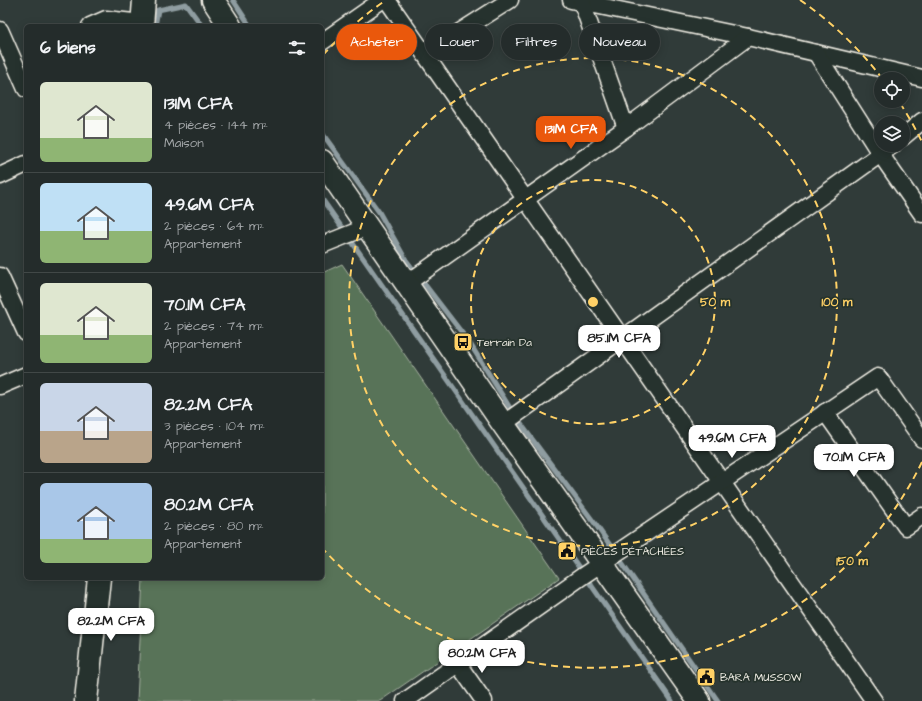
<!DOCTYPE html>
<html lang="fr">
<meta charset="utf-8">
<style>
body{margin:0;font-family:"Architects Daughter",sans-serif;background:#303837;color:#f1f3f6;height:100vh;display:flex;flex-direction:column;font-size:15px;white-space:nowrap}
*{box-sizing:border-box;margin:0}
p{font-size:13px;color:#a3a7a9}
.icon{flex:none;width:22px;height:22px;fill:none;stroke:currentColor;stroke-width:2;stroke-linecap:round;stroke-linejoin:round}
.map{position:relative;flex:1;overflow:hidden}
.panel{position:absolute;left:24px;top:24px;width:300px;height:556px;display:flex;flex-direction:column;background:#242c2b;border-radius:6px;box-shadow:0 2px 10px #0003,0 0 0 1px #414847}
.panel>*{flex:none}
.banner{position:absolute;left:336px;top:24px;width:380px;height:36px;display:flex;gap:8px}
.controls{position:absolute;left:874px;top:72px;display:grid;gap:8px}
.controls a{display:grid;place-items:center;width:36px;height:36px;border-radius:50%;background:#242c2b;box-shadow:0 2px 10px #0003,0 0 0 1px #414847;font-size:20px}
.price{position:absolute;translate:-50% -34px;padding:0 9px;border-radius:8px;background:#fff;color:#222;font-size:13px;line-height:26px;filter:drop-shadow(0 1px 2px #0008)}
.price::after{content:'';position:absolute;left:50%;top:24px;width:12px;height:9px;margin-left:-6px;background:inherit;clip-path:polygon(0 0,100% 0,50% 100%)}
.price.current{background:#ea580c;color:#fff}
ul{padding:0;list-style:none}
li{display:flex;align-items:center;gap:12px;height:100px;padding:0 16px}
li+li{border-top:1px solid #414847}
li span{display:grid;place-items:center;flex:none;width:112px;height:80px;border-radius:6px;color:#555}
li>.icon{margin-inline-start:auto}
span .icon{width:48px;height:48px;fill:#fffc;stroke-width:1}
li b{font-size:17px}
h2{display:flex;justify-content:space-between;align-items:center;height:48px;padding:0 16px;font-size:17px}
.tag{padding:0 14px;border-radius:18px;background:#242c2b;box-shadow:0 2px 10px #0003,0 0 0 1px #414847;font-size:14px;line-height:36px}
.tag.current{background:#ea580c;color:#fff}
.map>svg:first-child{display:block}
</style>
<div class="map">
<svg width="922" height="701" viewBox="0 0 922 701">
<rect width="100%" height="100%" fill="#303b39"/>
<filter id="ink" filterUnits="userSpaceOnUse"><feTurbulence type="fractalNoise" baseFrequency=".025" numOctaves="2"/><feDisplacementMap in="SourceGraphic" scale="8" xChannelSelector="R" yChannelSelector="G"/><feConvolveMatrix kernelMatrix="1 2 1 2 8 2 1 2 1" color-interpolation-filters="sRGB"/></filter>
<g filter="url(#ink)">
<!-- green -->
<path fill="#587359" stroke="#a6b2a0" d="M342,264L559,578L380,701H137L143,578H322V273Z"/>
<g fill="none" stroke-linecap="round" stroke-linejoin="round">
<!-- stream -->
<g stroke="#8f9da1" stroke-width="5">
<path d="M233,0L250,26"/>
<path d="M155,26L158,10L186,4L202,26"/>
<path d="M322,133L379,212L406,260L469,342L515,416L596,525L718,701"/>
<path d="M322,199L672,701"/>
</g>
<defs>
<g id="minor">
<path d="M387,0L874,701"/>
<path d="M571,0L748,37L922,78"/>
<path d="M581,0L626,128"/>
<path d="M90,26L106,19L142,23"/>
<path d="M0,30L26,89"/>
<path d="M322,42L382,0"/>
<path d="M816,53L881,155L922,214"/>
<path d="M425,54L510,0"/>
<path d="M903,137L922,121"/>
<path d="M0,176L26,164"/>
<path d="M322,245L367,227"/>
<path d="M0,276L26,333"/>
<path d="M406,284L626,128L748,37"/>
<path d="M0,386L26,375"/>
<path d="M825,412L906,527L922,516"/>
<path d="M503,424L893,145"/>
<path d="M458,664L484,701"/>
<path d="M405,701L584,575L878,377L922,439"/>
</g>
<g id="secondary">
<path d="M142,26L144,0"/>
<path d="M86,701L99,578"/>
</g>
<g id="primary">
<path d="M213,0L230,26"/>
<path d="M322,161L503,424L699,701"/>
</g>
</defs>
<!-- minor casing -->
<use href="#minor" stroke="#f4f1e8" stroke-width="19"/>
<!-- secondary casing -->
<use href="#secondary" stroke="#f4f1e8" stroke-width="25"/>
<!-- primary casing -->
<use href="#primary" stroke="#f4f1e8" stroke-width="25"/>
<!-- minor -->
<use href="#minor" stroke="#26332d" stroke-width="16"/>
<!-- secondary -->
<use href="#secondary" stroke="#26332d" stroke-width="22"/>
<!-- primary -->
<use href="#primary" stroke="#26332d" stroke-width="22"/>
</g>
</g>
<!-- distance rings -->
<g fill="none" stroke="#ffd166" stroke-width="2" stroke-dasharray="7 5">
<circle cx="593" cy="302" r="122"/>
<circle cx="593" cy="302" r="244"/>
<path d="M922 462A366 366 0 0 1 323 549M323 55A366 366 0 0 1 386 0M800 0A366 366 0 0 1 881 77M900 103A366 366 0 0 1 922 142"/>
</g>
<!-- icons -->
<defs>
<symbol id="bus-square" viewBox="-11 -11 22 22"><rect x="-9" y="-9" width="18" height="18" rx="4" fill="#ffd166" stroke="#26332d"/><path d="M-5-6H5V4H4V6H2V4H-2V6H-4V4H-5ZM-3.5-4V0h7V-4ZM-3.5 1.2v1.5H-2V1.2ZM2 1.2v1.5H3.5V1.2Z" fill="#111"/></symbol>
<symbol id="civic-square" viewBox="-11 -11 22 22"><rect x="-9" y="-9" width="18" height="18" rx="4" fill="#ffd166" stroke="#26332d"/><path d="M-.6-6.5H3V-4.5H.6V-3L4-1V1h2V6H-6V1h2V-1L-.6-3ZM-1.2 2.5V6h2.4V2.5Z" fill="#111"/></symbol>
</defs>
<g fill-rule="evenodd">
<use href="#bus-square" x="452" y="331" width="22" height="22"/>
<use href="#civic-square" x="556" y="540" width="22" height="22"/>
<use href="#civic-square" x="695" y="666" width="22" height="22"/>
</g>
<g text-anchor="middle" stroke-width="3.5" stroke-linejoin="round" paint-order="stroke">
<!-- poi labels -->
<g font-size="11" fill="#f4f1e8" stroke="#26332d" text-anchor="start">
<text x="477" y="346">Terrain Da</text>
<text x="581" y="555">PIÈCES DÉTACHÉES</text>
<text x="720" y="681">BARA MUSSOW</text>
</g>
</g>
<circle cx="593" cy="302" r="6" fill="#ffd166" stroke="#26332d" stroke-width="2"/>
<g font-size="12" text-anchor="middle" font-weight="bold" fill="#ffd166" stroke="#26332d" stroke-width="3.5" stroke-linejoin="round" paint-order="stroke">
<text x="715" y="306">50 m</text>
<text x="837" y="306">100 m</text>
<text x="852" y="565">150 m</text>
</g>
</svg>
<div class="controls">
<a><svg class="icon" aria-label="locate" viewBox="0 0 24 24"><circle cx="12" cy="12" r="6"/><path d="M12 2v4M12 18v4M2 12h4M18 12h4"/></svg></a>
<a><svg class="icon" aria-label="layers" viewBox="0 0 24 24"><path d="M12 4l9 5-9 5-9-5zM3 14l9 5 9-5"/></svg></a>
</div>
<b class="price current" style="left:571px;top:150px">131M CFA</b>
<b class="price" style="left:619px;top:359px">85.1M CFA</b>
<b class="price" style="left:732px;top:459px">49.6M CFA</b>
<b class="price" style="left:854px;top:478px">70.1M CFA</b>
<b class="price" style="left:111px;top:642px">82.2M CFA</b>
<b class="price" style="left:482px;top:674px">80.2M CFA</b>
<div class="banner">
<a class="tag current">Acheter</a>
<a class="tag">Louer</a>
<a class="tag">Filtres</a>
<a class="tag">Nouveau</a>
</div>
<section class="panel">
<h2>6 biens<svg class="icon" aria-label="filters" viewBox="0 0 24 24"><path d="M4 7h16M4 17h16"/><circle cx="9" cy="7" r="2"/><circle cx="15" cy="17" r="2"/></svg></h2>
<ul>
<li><span style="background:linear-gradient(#dfe7d0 70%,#8fb573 0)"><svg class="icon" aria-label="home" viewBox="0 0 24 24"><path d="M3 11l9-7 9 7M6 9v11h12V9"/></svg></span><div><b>131M CFA</b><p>4 pièces · 144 m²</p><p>Maison</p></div></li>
<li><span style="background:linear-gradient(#bfe0f5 60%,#8fb573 0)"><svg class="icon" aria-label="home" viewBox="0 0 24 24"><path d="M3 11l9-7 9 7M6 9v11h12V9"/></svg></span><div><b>49.6M CFA</b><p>2 pièces · 64 m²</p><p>Appartement</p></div></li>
<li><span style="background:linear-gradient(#dfe7d0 65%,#8fb573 0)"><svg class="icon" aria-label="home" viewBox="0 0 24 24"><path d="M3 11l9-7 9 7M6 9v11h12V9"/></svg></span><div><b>70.1M CFA</b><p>2 pièces · 74 m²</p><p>Appartement</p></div></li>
<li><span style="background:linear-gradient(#c9d6e8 60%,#b9a48a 0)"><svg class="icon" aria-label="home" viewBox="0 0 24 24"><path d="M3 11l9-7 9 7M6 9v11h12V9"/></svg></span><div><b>82.2M CFA</b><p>3 pièces · 104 m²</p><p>Appartement</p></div></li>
<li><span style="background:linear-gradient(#a9c7e8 70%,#8fb573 0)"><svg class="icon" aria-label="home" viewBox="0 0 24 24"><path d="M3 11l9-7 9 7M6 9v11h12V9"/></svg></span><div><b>80.2M CFA</b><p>2 pièces · 80 m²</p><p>Appartement</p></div></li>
</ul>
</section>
</div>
